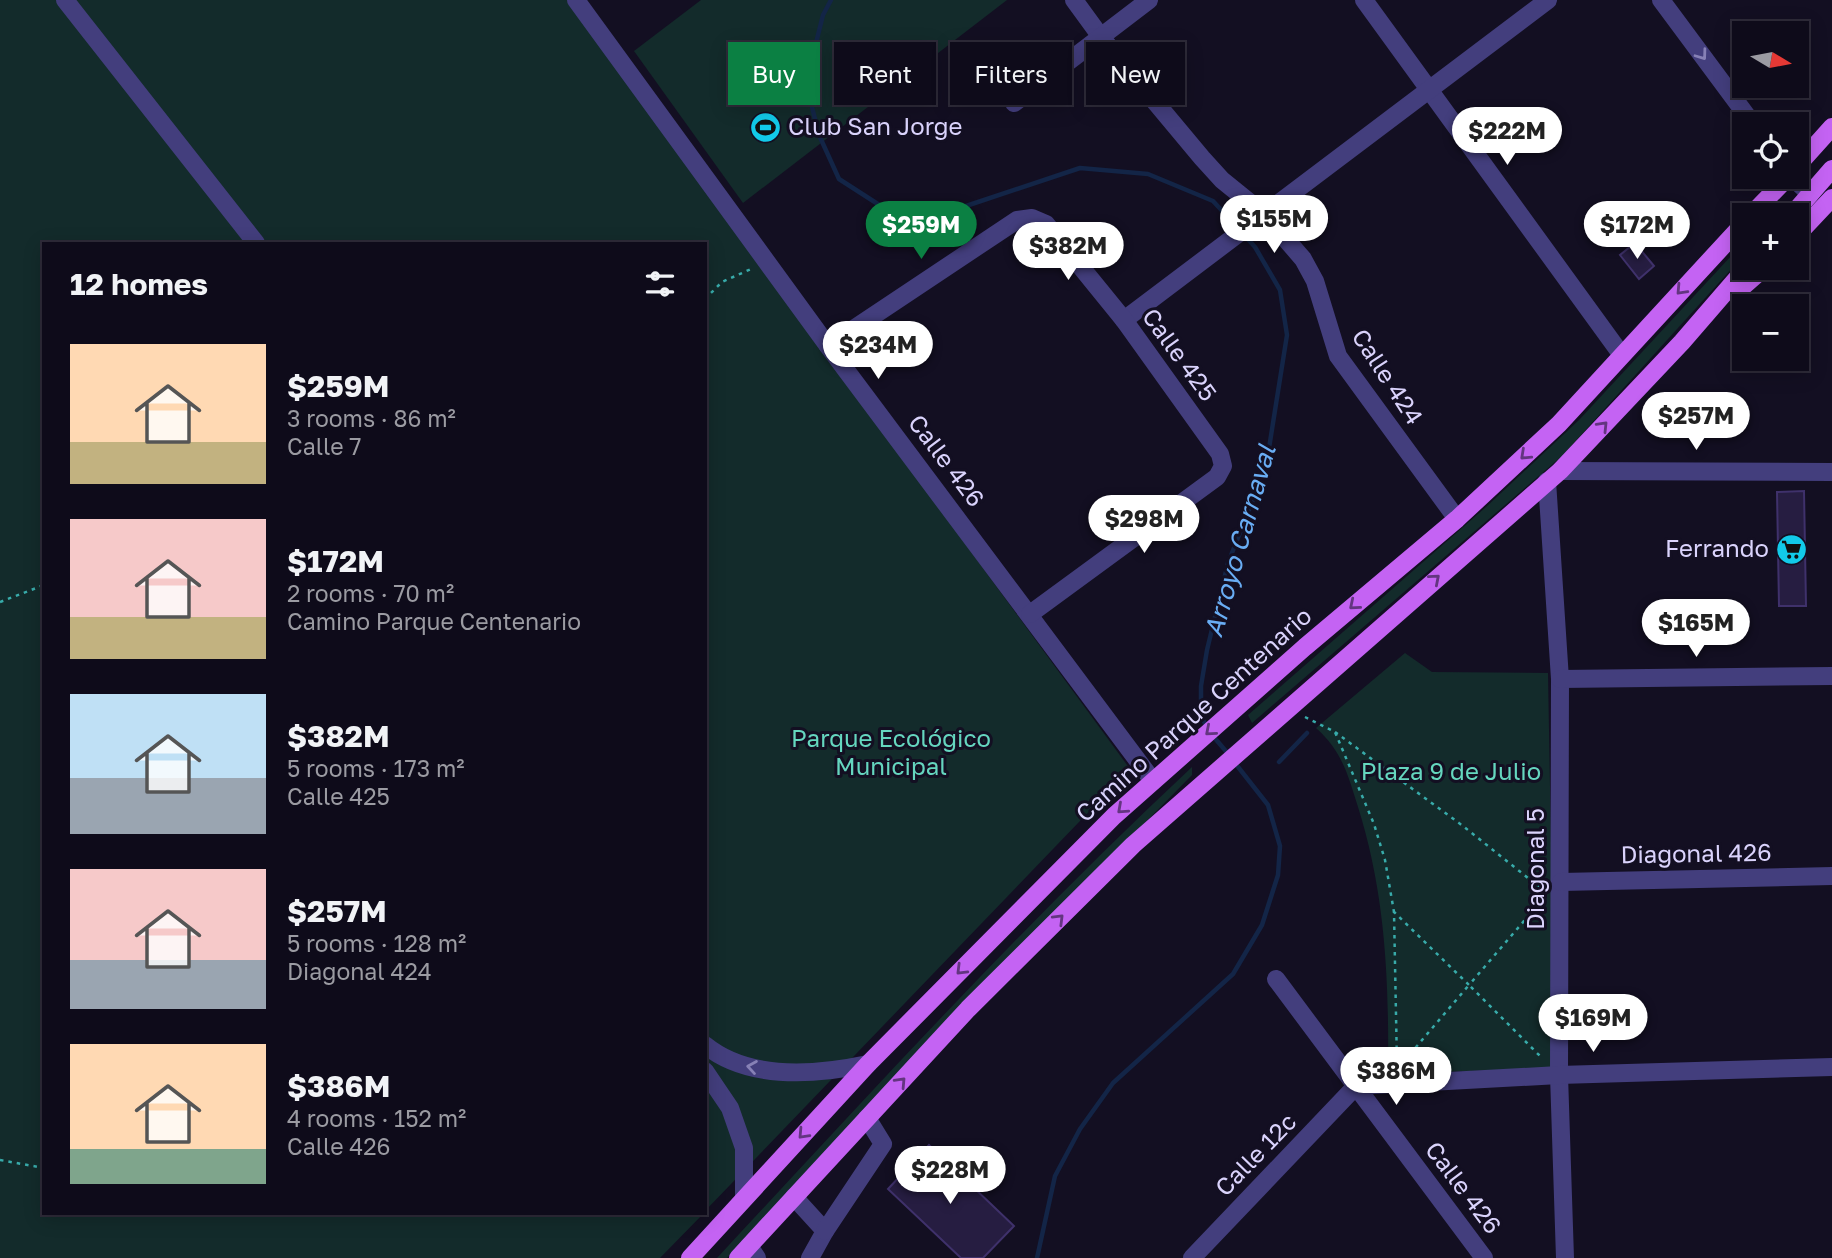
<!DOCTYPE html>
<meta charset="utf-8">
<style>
body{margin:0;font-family:"Golos Text",sans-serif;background:#1c1927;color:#f1f3f6;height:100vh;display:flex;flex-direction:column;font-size:26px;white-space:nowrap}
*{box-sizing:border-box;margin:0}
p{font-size:23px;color:#9b9ba2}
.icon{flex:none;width:38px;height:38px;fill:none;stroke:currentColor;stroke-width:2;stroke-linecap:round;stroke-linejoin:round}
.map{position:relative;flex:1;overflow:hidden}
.details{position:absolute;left:42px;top:242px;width:665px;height:973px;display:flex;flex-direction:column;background:#0e0b1a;border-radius:0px;box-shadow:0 4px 18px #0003,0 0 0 2px #2e2b39}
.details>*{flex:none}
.guide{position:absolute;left:728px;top:42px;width:665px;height:63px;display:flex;gap:14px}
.needle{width:46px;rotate:100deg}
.tools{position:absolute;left:1732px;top:21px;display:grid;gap:14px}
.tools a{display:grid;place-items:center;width:77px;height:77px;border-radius:0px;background:#0e0b1a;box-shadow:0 4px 18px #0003,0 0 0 2px #2e2b39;font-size:35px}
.price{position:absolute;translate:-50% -60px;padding:0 16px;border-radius:24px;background:#fff;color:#222;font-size:23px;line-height:46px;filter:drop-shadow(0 2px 4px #0008)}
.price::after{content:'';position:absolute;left:50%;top:42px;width:21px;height:16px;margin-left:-10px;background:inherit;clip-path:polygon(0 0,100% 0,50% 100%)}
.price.active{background:#0b8043;color:#fff}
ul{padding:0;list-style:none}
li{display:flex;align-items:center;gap:21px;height:175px;padding:0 28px}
li span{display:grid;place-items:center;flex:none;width:196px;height:140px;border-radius:0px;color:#555}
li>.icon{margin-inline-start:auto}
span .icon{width:84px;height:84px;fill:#fffc;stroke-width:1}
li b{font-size:30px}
h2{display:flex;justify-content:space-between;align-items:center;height:84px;padding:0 28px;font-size:30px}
.chip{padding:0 24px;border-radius:0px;background:#0e0b1a;box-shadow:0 4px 18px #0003,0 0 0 2px #2e2b39;font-size:24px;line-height:63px}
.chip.active{background:#0b8043;color:#fff}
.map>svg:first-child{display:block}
</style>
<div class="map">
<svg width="1832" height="1258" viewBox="0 0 1832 1258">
<rect width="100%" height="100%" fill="#130f22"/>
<!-- green -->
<g fill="#132b2b">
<path d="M0,0H567L1130,769L705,1211V243H44V1213H704L660,1258H0Z"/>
<path d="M701,0H1007L743,203L634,51Z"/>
<path d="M1745,241V254L1562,456L1252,723L1248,715L1486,507L1579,420Z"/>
<path d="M1405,653L1432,672L1548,673L1555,1068L1388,1074C1389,982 1386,896 1358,807C1348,775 1342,751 1316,728Z"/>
<path d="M1192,767V775L892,1080L727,1258H717C872,1091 1025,923 1192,767Z"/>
</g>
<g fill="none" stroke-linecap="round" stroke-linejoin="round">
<!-- stream -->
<g stroke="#132547" stroke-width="4.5">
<path d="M831,0L823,15L806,83L819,135L839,179L884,208L916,215L957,209L1080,168L1148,174L1213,201L1238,228"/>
<path d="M1208,729L1201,716V686L1207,650L1228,563L1266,467L1287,335L1280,290L1255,247L1244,235"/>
<path d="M1213,736L1230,756"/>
<path d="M1279,762L1307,733"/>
<path d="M1037,1258L1055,1176L1080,1129L1113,1083L1233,974L1262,925L1278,875L1280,846L1268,805L1235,763"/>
</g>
</g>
<!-- building -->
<g fill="#261d41" stroke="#3f316b" stroke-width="2">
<path d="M1635,243L1654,266L1639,279L1620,255Z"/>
<path d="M1804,491L1806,606H1779L1777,492Z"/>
<path d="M929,1145L1014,1226L983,1258H961L888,1189Z"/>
</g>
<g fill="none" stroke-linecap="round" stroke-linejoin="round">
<!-- path -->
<g stroke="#38abaa" stroke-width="2.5" stroke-dasharray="3.5 5" stroke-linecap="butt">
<path d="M705,299L722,282L751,269"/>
<path d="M0,602L44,585"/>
<path d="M1305,717L1335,732L1374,824L1385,860L1394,912"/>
<path d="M1335,732L1463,826L1543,890"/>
<path d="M1397,1066L1394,912L1469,985L1542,900"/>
<path d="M1399,1067L1469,985L1542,1058"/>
<path d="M0,1160L44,1168"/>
</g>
<!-- minor -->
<g stroke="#433e7d" stroke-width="18">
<path d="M65,0L256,243"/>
<path d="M576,0L828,346L1153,781"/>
<path d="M1074,0L1101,37L1202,158L1222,180L1264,214L1303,259L1315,281L1338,356L1457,519"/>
<path d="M1364,0L1621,354"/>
<path d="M1661,0L1753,124"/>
<path d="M1014,103L1149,0"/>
<path d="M1792,177L1810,194"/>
<path d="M1124,320L1548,0"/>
<path d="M828,346L1017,220L1032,218L1046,224L1124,320L1220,454L1223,466L1217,477L1030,614"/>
<path d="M1560,471L1832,472"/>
<path d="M1547,481L1560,679L1559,1075L1565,1258"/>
<path d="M1560,679L1832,676"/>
<path d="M1561,882L1832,876"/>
<path d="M1276,979L1484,1258"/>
<path d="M705,1045C749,1081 816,1075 868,1064"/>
<path d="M705,1071L730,1108L744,1148V1198"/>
<path d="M794,1197L825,1231L810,1258"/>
<path d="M825,1231L883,1144L867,1118"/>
<path d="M749,1246L757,1258"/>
<path d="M1192,1258L1356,1086L1559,1075L1832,1067"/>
</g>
<!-- major -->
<g stroke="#c463f3" stroke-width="18">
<path d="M1797,166L1832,127"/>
<path d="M1751,215L1788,177"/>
<path d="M1792,215L1832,169"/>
<path d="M1797,235L1832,198"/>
<path d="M1739,290L1764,268"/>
<path d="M690,1258L868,1064L1114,816L1305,647L1457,519L1559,424L1745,222"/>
<path d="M738,1258L968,1009L1133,845L1560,471L1682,342L1746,268"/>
</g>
</g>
<!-- one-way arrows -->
<defs><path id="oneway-chevron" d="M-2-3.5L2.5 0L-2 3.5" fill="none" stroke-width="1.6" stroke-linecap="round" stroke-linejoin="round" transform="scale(1.75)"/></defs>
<g stroke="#8781b6">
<use href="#oneway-chevron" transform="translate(1702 55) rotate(54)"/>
<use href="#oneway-chevron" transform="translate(752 1067) rotate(-171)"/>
</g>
<g stroke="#633580">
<use href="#oneway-chevron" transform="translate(1681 290) rotate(133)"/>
<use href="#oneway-chevron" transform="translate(1603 426) rotate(-46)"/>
<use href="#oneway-chevron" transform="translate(1525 455) rotate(137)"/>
<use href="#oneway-chevron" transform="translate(1435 579) rotate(-41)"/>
<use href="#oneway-chevron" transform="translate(1354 605) rotate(140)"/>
<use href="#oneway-chevron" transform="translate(1210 731) rotate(139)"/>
<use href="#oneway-chevron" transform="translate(1122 809) rotate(138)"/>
<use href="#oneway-chevron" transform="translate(1059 919) rotate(-45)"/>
<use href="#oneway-chevron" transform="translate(961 970) rotate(135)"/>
<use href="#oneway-chevron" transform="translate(901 1082) rotate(-47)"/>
<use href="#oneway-chevron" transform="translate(803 1134) rotate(133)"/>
</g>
<!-- icons -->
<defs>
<symbol id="stadium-disc" viewBox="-11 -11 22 22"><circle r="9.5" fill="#12cae9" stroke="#130f22"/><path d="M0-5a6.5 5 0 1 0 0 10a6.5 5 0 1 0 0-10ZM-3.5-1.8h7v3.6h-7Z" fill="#111"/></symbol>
<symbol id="supermarket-disc" viewBox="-11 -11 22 22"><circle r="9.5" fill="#12cae9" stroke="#130f22"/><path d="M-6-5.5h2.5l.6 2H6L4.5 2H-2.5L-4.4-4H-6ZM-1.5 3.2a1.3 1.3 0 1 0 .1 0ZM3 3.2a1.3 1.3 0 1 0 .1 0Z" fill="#111"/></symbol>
</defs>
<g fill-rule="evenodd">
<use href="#stadium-disc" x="748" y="110" width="35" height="35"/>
<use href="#supermarket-disc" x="1774" y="532" width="35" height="35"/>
</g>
<g text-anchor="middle" stroke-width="6" stroke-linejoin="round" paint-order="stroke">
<!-- poi labels -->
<g font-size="24" fill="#dad3fc" stroke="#130f22" text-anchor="start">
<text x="788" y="135">Club San Jorge</text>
<text x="1769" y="557" text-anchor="end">Ferrando</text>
</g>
<!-- street labels -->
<g font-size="24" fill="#dad3fc" stroke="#130f22">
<text transform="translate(1179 355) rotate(54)" y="8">Calle 425</text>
<text transform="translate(1387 377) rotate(57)" y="8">Calle 424</text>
<text transform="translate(946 461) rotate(53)" y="8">Calle 426</text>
<text transform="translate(1194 715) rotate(-42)" y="8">Camino Parque Centenario</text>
<text transform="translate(1696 854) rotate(-1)" y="8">Diagonal 426</text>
<text transform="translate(1536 869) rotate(-90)" y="8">Diagonal 5</text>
<text transform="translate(1256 1155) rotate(-46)" y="8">Calle 12c</text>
<text transform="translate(1463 1188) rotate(53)" y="8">Calle 426</text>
</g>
<!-- park labels -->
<g font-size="24" fill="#65d6bf" stroke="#130f22">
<text x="891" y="747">Parque Ecológico<tspan x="891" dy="28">Municipal</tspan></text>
<text x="1451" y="780">Plaza 9 de Julio</text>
</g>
<!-- water labels -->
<g font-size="26" font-style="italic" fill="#69adf4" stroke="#130f22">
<text transform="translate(1240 541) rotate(-74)" y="9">Arroyo Carnaval</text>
</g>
</g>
</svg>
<div class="tools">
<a><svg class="needle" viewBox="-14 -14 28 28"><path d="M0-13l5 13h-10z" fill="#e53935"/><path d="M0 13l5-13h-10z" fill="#9b9ba2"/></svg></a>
<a><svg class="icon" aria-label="locate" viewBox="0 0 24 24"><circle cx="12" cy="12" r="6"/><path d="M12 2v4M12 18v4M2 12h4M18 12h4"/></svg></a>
<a>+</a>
<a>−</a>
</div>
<b class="price" style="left:1507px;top:167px">$222M</b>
<b class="price" style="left:1274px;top:255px">$155M</b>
<b class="price active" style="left:921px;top:261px">$259M</b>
<b class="price" style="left:1637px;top:261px">$172M</b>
<b class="price" style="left:1068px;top:282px">$382M</b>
<b class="price" style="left:878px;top:381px">$234M</b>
<b class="price" style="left:1696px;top:452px">$257M</b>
<b class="price" style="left:1144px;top:555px">$298M</b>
<b class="price" style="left:1696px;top:659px">$165M</b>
<b class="price" style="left:1593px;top:1054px">$169M</b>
<b class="price" style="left:1396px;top:1107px">$386M</b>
<b class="price" style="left:950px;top:1206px">$228M</b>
<div class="guide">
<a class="chip active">Buy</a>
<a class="chip">Rent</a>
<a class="chip">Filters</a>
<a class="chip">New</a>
</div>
<section class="details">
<h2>12 homes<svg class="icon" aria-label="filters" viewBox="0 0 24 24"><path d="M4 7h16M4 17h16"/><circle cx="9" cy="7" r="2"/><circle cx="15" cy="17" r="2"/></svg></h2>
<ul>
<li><span style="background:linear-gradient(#ffd9b3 70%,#c2b280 0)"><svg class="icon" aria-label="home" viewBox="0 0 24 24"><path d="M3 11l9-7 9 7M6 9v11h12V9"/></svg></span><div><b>$259M</b><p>3 rooms · 86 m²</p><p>Calle 7</p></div></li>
<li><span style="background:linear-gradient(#f6c9c9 70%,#c2b280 0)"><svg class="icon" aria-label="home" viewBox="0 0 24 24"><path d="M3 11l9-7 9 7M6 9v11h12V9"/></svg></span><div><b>$172M</b><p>2 rooms · 70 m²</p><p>Camino Parque Centenario</p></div></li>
<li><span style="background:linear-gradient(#bfe0f5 60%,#9aa5b1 0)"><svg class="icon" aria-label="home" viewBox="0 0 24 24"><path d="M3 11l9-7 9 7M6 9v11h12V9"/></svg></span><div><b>$382M</b><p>5 rooms · 173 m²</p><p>Calle 425</p></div></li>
<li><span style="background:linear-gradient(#f6c9c9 65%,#9aa5b1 0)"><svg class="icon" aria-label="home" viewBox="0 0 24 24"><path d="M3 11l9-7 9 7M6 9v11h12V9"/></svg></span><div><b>$257M</b><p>5 rooms · 128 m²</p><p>Diagonal 424</p></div></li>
<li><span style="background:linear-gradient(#ffd9b3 75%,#7fa58c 0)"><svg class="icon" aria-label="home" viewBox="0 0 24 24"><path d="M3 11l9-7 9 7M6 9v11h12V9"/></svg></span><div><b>$386M</b><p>4 rooms · 152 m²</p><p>Calle 426</p></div></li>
</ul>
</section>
</div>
